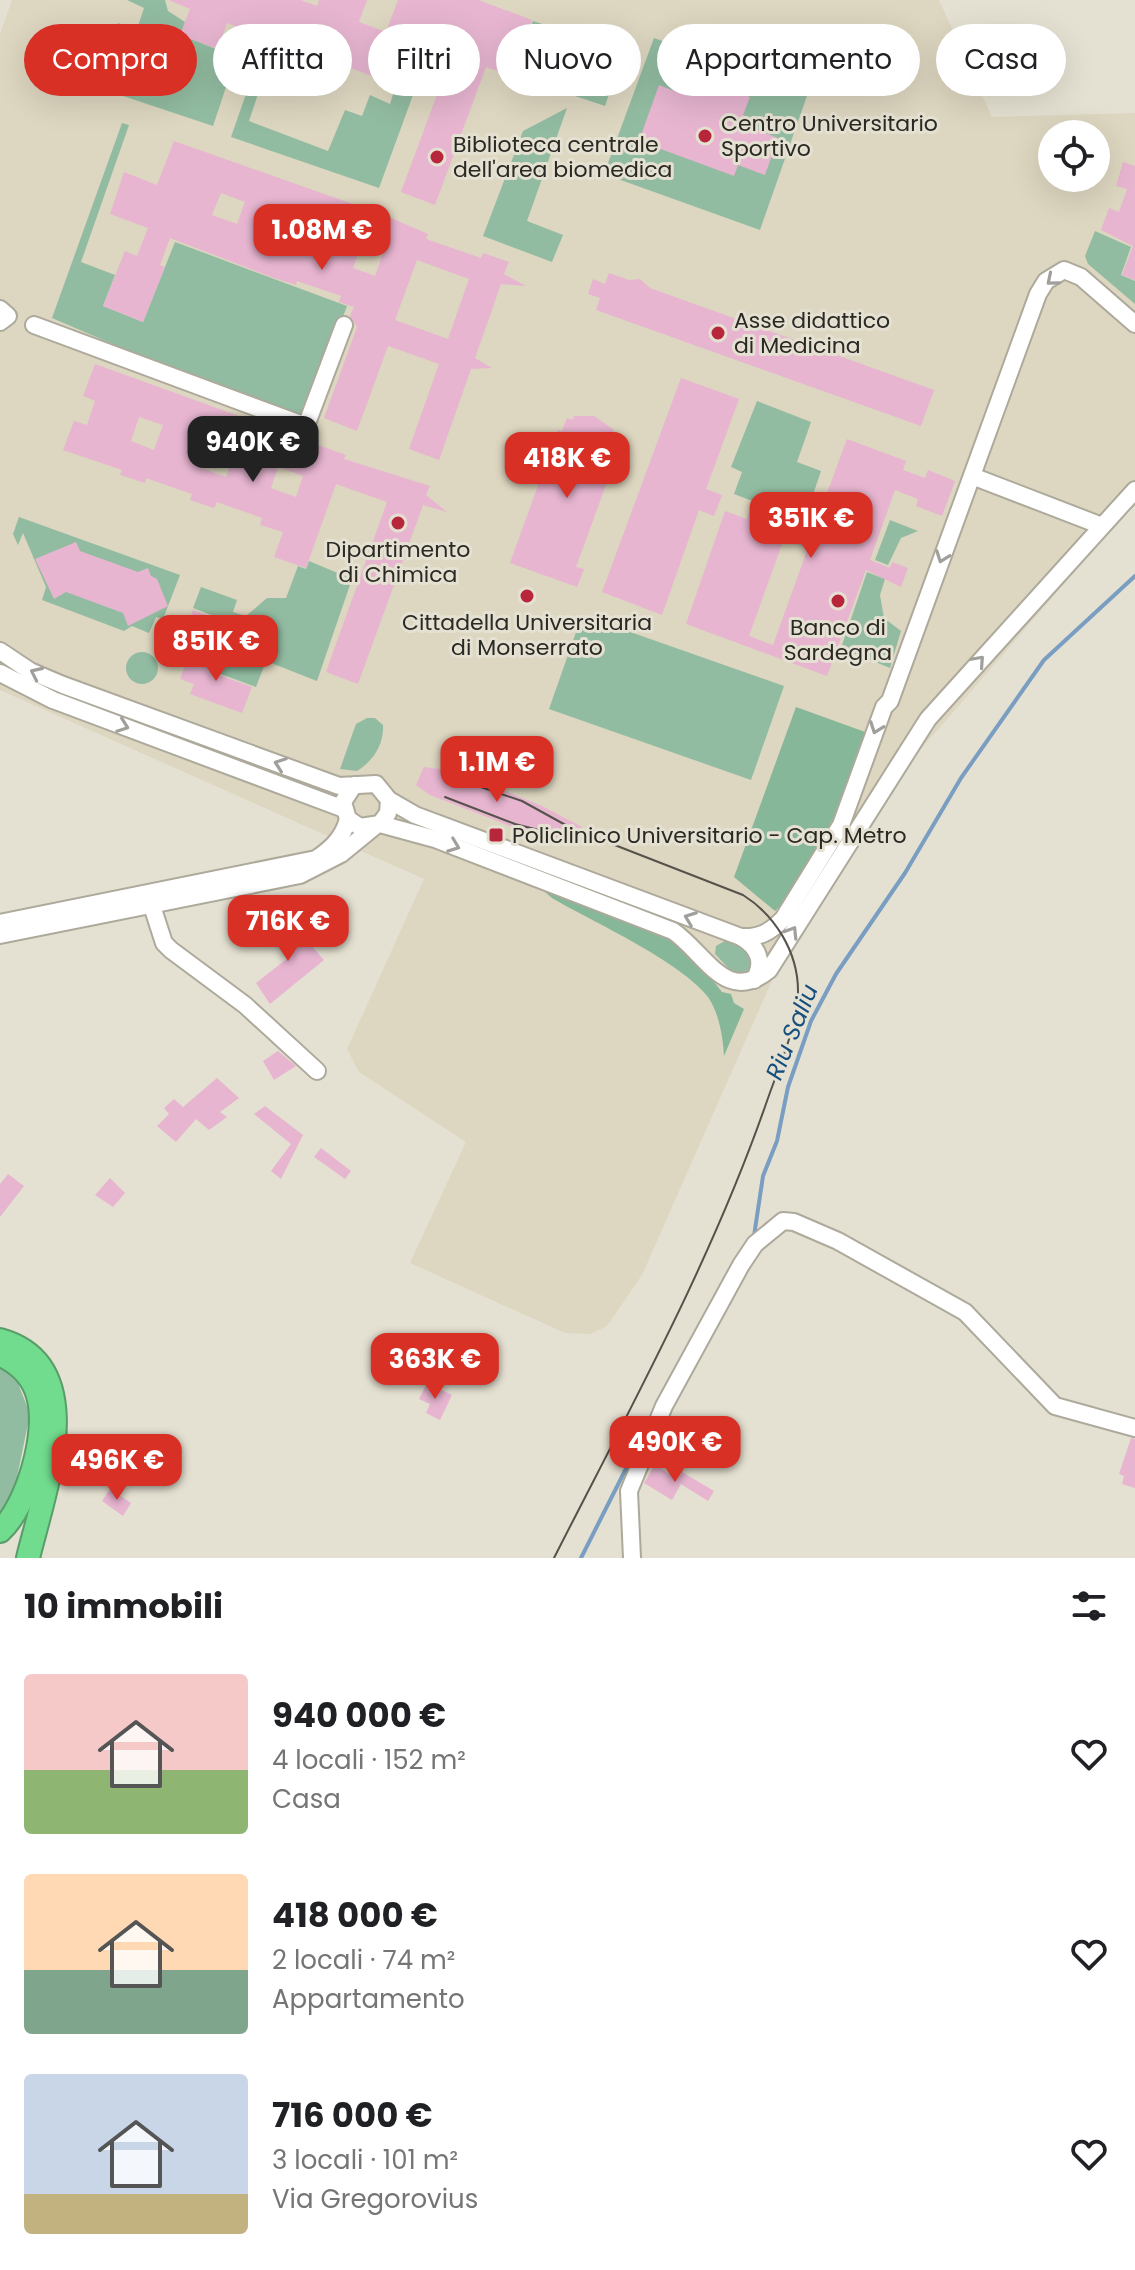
<!DOCTYPE html>
<html lang="it">
<meta charset="utf-8">
<style>
body{margin:0;font-family:Poppins,sans-serif;background:#f6f6f6;color:#202124;height:100vh;display:flex;flex-direction:column;font-size:30px;white-space:nowrap}
*{box-sizing:border-box;margin:0}
p{font-size:26px;color:#757577}
.icon{flex:none;width:44px;height:44px;fill:none;stroke:currentColor;stroke-width:2;stroke-linecap:round;stroke-linejoin:round}
.map{position:relative;height:1558px;overflow:hidden}
.panel{display:flex;flex-direction:column;background:#fff;flex:1}
.panel>*{flex:none}
.banner{position:absolute;left:24px;top:24px;width:1088px;height:72px;display:flex;gap:16px}
.buttons{position:absolute;left:1038px;top:120px;display:grid;gap:16px}
.buttons a{display:grid;place-items:center;width:72px;height:72px;border-radius:50%;background:#fff;box-shadow:0 8px 32px #0002;font-size:40px}
.price{position:absolute;translate:-50% -68px;padding:0 18px;border-radius:16px;background:#d93025;color:#fff;font-size:26px;line-height:52px;filter:drop-shadow(0 2px 4px #0008)}
.price::after{content:'';position:absolute;left:50%;top:48px;width:24px;height:18px;margin-left:-12px;background:inherit;clip-path:polygon(0 0,100% 0,50% 100%)}
.price.active{background:#222;color:#fff}
ul{padding:0;list-style:none}
li{display:flex;align-items:center;gap:24px;height:200px;padding:0 24px}
li span{display:grid;place-items:center;flex:none;width:224px;height:160px;border-radius:8px;color:#555}
li>.icon{margin-inline-start:auto}
span .icon{width:96px;height:96px;fill:#fffc;stroke-width:1}
li b{font-size:34px}
h2{display:flex;justify-content:space-between;align-items:center;height:96px;padding:0 24px;font-size:34px}
.tag{padding:0 28px;border-radius:36px;background:#fff;box-shadow:0 8px 32px #0002;font-size:28px;line-height:72px}
.tag.active{background:#d93025;color:#fff}
.map>svg:first-child{display:block}
</style>
<div class="map">
<svg width="1135" height="1558" viewBox="0 0 1135 1558">
<rect width="100%" height="100%" fill="#e5e1d2"/>
<!-- built -->
<path fill="#ddd6c0" fill-rule="evenodd" d="M12,0H939L992,117L1135,113V502L916,755L774,976L642,1275L607,1326L591,1334L565,1333L410,1263L466,1142L359,1072L347,1049L424,879L0,690V34ZM1052,134H1096V178H1052Z"/>
<!-- green -->
<g fill="#92bca1">
<path d="M127,0H165L168,11L185,22L181,35L236,57L213,126L96,87L118,23L137,29L144,8Z"/>
<path d="M533,21L624,51L605,106L572,95C564,71 550,47 520,56Z"/>
<path d="M654,38L808,93L760,230L604,174Z"/>
<path d="M261,51L271,55L249,121L328,151L345,110L362,116L370,95L390,104L395,88L413,95L379,188L231,137Z"/>
<path d="M567,108L527,221L563,235L552,262L483,236L523,131Z"/>
<path d="M122,123L129,125L81,262L115,275L103,306L143,322L175,242L347,306L305,417L138,355L52,318Z"/>
<path d="M1095,231L1131,247L1121,275L1135,281V304L1088,264L1085,256Z"/>
<path d="M757,401L811,422L797,462L821,471L804,521L734,494L742,472L731,467Z"/>
<path d="M19,517L180,575L163,619L156,617L149,633L132,626L124,631L42,600L46,587L23,533L18,545L13,534Z"/>
<path d="M890,520L918,531L901,538L888,565L875,560Z"/>
<path d="M309,561L352,579L317,681L266,661L256,687L218,673L221,666L233,660L227,647L213,653L202,649L214,616L193,608L201,587L237,600L233,612L246,616L267,598H286L298,566L306,569Z"/>
<path d="M867,572L885,579L880,595L884,618L901,631L890,668L841,648Z"/>
<path d="M582,615L784,686L751,780L549,709Z"/>
<circle cx="142" cy="668" r="16"/>
<path d="M367,718H375L383,725C384,745 373,761 357,771L340,769L356,724Z"/>
<path d="M730,938L754,956L749,974H734L715,954L716,946Z"/>
<path d="M0,1365L18,1383L30,1414L13,1497L0,1513Z"/>
</g>
<!-- forest -->
<g fill="#87b799">
<path d="M796,707L868,733L835,816L784,902L775,911L734,877Z"/>
<path d="M547,881L684,944L722,992L731,994L734,1003L744,1009L724,1056C723,1037 719,1013 708,997C680,961 593,922 552,898L539,887Z"/>
</g>
<g fill="none" stroke-linecap="round" stroke-linejoin="round">
<!-- stream -->
<g stroke="#799ec2" stroke-width="4">
<path d="M754,1236L763,1176L777,1141L788,1087L811,1021L836,974L905,873L961,778L1044,660L1135,576"/>
<path d="M581,1558L650,1421"/>
</g>
</g>
<!-- building -->
<g fill="#e7b5d0" fill-rule="evenodd">
<path d="M169,0H300L317,6L319,0H367L359,22L386,32L398,0H478L532,20L512,76L486,67L435,205L401,192L441,84L419,76L413,91L227,23L218,49L180,35L190,9Z"/>
<path d="M684,73L750,97L743,115L756,120L753,128L778,138L765,175L738,165L734,176L639,141L659,85L677,92Z"/>
<path d="M174,141L384,215L428,234L426,239L481,258L483,253L509,262L504,274L526,286L501,284L475,358L492,368L471,369L439,460L409,449L439,364L388,346L357,431L324,418L357,327L350,316L354,307L339,302L341,296L297,281L296,285L274,278L170,238L160,265L165,267L143,322L103,306L125,251L137,256L148,228L110,214L124,172L157,185ZM221,193L245,202L237,224L212,215ZM290,217L317,227L308,250L282,240ZM362,242L384,250L375,276L353,268ZM417,260L469,279L448,339L395,320Z"/>
<path d="M1123,162L1135,166V280L1122,275L1133,246L1101,230L1109,208L1119,212L1127,189L1116,186Z"/>
<path d="M609,273L629,280L640,279L650,288L934,390L921,426L596,310L600,298L588,294L593,279L605,284Z"/>
<path d="M95,364L346,455L344,459L430,486L426,495L447,512L423,505L358,684L326,672L387,502L336,484L306,568L274,557L283,532L260,525L262,518L217,502L214,508L190,500L192,494L146,478L145,483L120,475L122,470L63,450L74,421L87,425L95,401L83,396ZM139,417L163,425L154,450L131,441ZM212,441L236,450L226,477L201,468ZM278,467L303,476L296,497L271,488Z"/>
<path d="M681,378L739,399L706,489L722,495L714,516L699,510L662,615L602,592Z"/>
<path d="M574,416H594L614,430L612,435L617,437L612,450L618,452L576,567L584,569L577,587L510,563L558,430L562,431L567,418L572,420Z"/>
<path d="M847,439L906,461L903,470L925,478L928,470L955,481L942,516L916,506L918,499L895,490L870,560L890,568L892,562L908,568L901,587L866,570L827,676L686,624L725,511L747,519L751,508L769,515L765,525L786,533L749,636L773,645L808,548L791,542L798,522L814,528Z"/>
<path d="M76,542L80,551L138,572L148,568L151,576L157,579L168,606L128,626L123,613L66,592L54,599L35,559Z"/>
<path d="M193,610L212,617L195,662L176,656Z"/>
<path d="M226,648L232,660L208,671L252,687L242,713L190,694L194,684L180,679L184,668Z"/>
<path d="M424,767L455,771L542,806L582,827L576,844L510,826L430,795L416,785Z"/>
<path d="M280,919L301,946L308,942L324,960L270,1004L256,983L289,957L266,930Z"/>
<path d="M278,1051L296,1066L274,1080L263,1061Z"/>
<path d="M217,1078L239,1098L220,1112L227,1117L209,1130L196,1119L176,1142L157,1126L169,1114L164,1108L174,1099L183,1107Z"/>
<path d="M265,1106L303,1135L281,1179L271,1171L291,1144L254,1114Z"/>
<path d="M321,1148L351,1171L345,1179L314,1157Z"/>
<path d="M8,1174L24,1186L0,1217V1184Z"/>
<path d="M110,1178L125,1193L113,1207L95,1195Z"/>
<path d="M427,1383L452,1395L440,1420L426,1413L430,1404L419,1399Z"/>
<path d="M1131,1438L1135,1439V1488L1122,1484L1124,1476L1119,1474Z"/>
<path d="M655,1465L677,1479L682,1472L714,1491L708,1501L681,1484L672,1500L644,1483Z"/>
<path d="M110,1489L131,1503L123,1516L102,1501Z"/>
</g>
<g fill="none" stroke-linecap="round" stroke-linejoin="round">
<defs>
<g id="minor">
<path d="M0,309L8,316L0,322"/>
<path d="M34,325L306,426L344,325"/>
<path d="M972,476L1102,526"/>
<path d="M0,651L30,671L63,685L339,786L376,784L389,800L388,813L380,824L360,827L348,819L343,802L354,785"/>
<path d="M0,673L53,700L344,809"/>
<path d="M389,800L415,815L741,937C760,938 770,932 783,919L841,825L884,707L890,701L1038,294L1046,281L1064,270L1081,277L1135,324"/>
<path d="M380,824L435,839L673,931C706,954 726,1005 769,970L928,719L1135,490"/>
<path d="M152,906L164,943L171,950L245,1005L317,1071"/>
<path d="M0,923L316,859C331,849 343,838 348,819"/>
<path d="M0,935L300,875L341,854L374,827"/>
<path d="M741,937C758,947 765,962 754,980"/>
<path d="M632,1558L629,1491L664,1406L741,1265L755,1244L783,1221L794,1222L838,1241L965,1312L1055,1406L1135,1428"/>
</g>
<g id="highway">
<path d="M0,1340C93,1366 43,1494 28,1558"/>
<path d="M0,1531C27,1507 49,1432 38,1396C33,1377 18,1363 1,1355"/>
</g>
</defs>
<!-- minor casing -->
<use href="#minor" stroke="#ada99b" stroke-width="20"/>
<!-- highway casing -->
<use href="#highway" stroke="#589d69" stroke-width="26"/>
<!-- minor -->
<use href="#minor" stroke="#fff" stroke-width="16"/>
<!-- highway -->
<use href="#highway" stroke="#71db8e" stroke-width="22"/>
<!-- tram -->
<g stroke="#55524b" stroke-width="2">
<path d="M454,778L522,801L571,828L743,895C775,915 798,952 798,991C797,1028 779,1066 767,1101C712,1260 630,1408 554,1558"/>
<path d="M445,797L515,824L574,839"/>
</g>
</g>
<!-- one-way arrows -->
<defs><path id="oneway-chevron" d="M-2-3.5L2.5 0L-2 3.5" fill="none" stroke-width="1.6" stroke-linecap="round" stroke-linejoin="round" transform="scale(2)"/></defs>
<g stroke="#a09f9c">
<use href="#oneway-chevron" transform="translate(1052 280) rotate(140)"/>
<use href="#oneway-chevron" transform="translate(942 557) rotate(110)"/>
<use href="#oneway-chevron" transform="translate(979 661) rotate(-48)"/>
<use href="#oneway-chevron" transform="translate(36 673) rotate(-155)"/>
<use href="#oneway-chevron" transform="translate(123 726) rotate(20)"/>
<use href="#oneway-chevron" transform="translate(876 728) rotate(110)"/>
<use href="#oneway-chevron" transform="translate(280 764) rotate(-160)"/>
<use href="#oneway-chevron" transform="translate(454 846) rotate(21)"/>
<use href="#oneway-chevron" transform="translate(690 918) rotate(-159)"/>
<use href="#oneway-chevron" transform="translate(792 932) rotate(-58)"/>
</g>
<!-- markers -->
<g fill="#b7263b" stroke="#e5e1d2" stroke-width="3">
<circle cx="705" cy="136" r="8"/>
<circle cx="437" cy="157" r="8"/>
<circle cx="718" cy="333" r="8"/>
<circle cx="398" cy="523" r="8"/>
<circle cx="527" cy="596" r="8"/>
<circle cx="838" cy="601" r="8"/>
<rect x="488" y="827" width="16" height="16" rx="4"/>
</g>
<g text-anchor="middle" stroke-width="6" stroke-linejoin="round" paint-order="stroke">
<!-- poi labels -->
<g font-size="22" fill="#2b2924" stroke="#e5e1d2" text-anchor="start">
<text x="721" y="131">Centro Universitario<tspan x="721" dy="25">Sportivo</tspan></text>
<text x="453" y="152">Biblioteca centrale<tspan x="453" dy="25">dell'area biomedica</tspan></text>
<text x="734" y="328">Asse didattico<tspan x="734" dy="25">di Medicina</tspan></text>
<text x="398" y="557" text-anchor="middle">Dipartimento<tspan x="398" dy="25">di Chimica</tspan></text>
<text x="527" y="630" text-anchor="middle">Cittadella Universitaria<tspan x="527" dy="25">di Monserrato</tspan></text>
<text x="838" y="635" text-anchor="middle">Banco di<tspan x="838" dy="25">Sardegna</tspan></text>
<text x="512" y="843">Policlinico Universitario - Cap. Metro</text>
</g>
<!-- water labels -->
<g font-size="24" font-style="italic" fill="#164e7d" stroke="#e5e1d2">
<text transform="translate(792 1032) rotate(-68)" y="8">Riu Saliu</text>
</g>
</g>
</svg>
<div class="buttons">
<a><svg class="icon" aria-label="locate" viewBox="0 0 24 24"><circle cx="12" cy="12" r="6"/><path d="M12 2v4M12 18v4M2 12h4M18 12h4"/></svg></a>
</div>
<b class="price" style="left:322px;top:272px">1.08M €</b>
<b class="price active" style="left:253px;top:484px">940K €</b>
<b class="price" style="left:567px;top:500px">418K €</b>
<b class="price" style="left:811px;top:560px">351K €</b>
<b class="price" style="left:216px;top:683px">851K €</b>
<b class="price" style="left:497px;top:804px">1.1M €</b>
<b class="price" style="left:288px;top:963px">716K €</b>
<b class="price" style="left:435px;top:1401px">363K €</b>
<b class="price" style="left:675px;top:1484px">490K €</b>
<b class="price" style="left:117px;top:1502px">496K €</b>
<div class="banner">
<a class="tag active">Compra</a>
<a class="tag">Affitta</a>
<a class="tag">Filtri</a>
<a class="tag">Nuovo</a>
<a class="tag">Appartamento</a>
<a class="tag">Casa</a>
</div>
</div>
<section class="panel">
<h2>10 immobili<svg class="icon" aria-label="filters" viewBox="0 0 24 24"><path d="M4 7h16M4 17h16"/><circle cx="9" cy="7" r="2"/><circle cx="15" cy="17" r="2"/></svg></h2>
<ul>
<li><span style="background:linear-gradient(#f6c9c9 60%,#8fb573 0)"><svg class="icon" aria-label="home" viewBox="0 0 24 24"><path d="M3 11l9-7 9 7M6 9v11h12V9"/></svg></span><div><b>940 000 €</b><p>4 locali · 152 m²</p><p>Casa</p></div><svg class="icon" aria-label="heart" viewBox="0 0 24 24"><path d="M12 20l-8-8c-3-5 5-10 8-4 3-6 11-1 8 4z"/></svg></li>
<li><span style="background:linear-gradient(#ffd9b3 60%,#7fa58c 0)"><svg class="icon" aria-label="home" viewBox="0 0 24 24"><path d="M3 11l9-7 9 7M6 9v11h12V9"/></svg></span><div><b>418 000 €</b><p>2 locali · 74 m²</p><p>Appartamento</p></div><svg class="icon" aria-label="heart" viewBox="0 0 24 24"><path d="M12 20l-8-8c-3-5 5-10 8-4 3-6 11-1 8 4z"/></svg></li>
<li><span style="background:linear-gradient(#c9d6e8 75%,#c2b280 0)"><svg class="icon" aria-label="home" viewBox="0 0 24 24"><path d="M3 11l9-7 9 7M6 9v11h12V9"/></svg></span><div><b>716 000 €</b><p>3 locali · 101 m²</p><p>Via Gregorovius</p></div><svg class="icon" aria-label="heart" viewBox="0 0 24 24"><path d="M12 20l-8-8c-3-5 5-10 8-4 3-6 11-1 8 4z"/></svg></li>
</ul>
</section>
